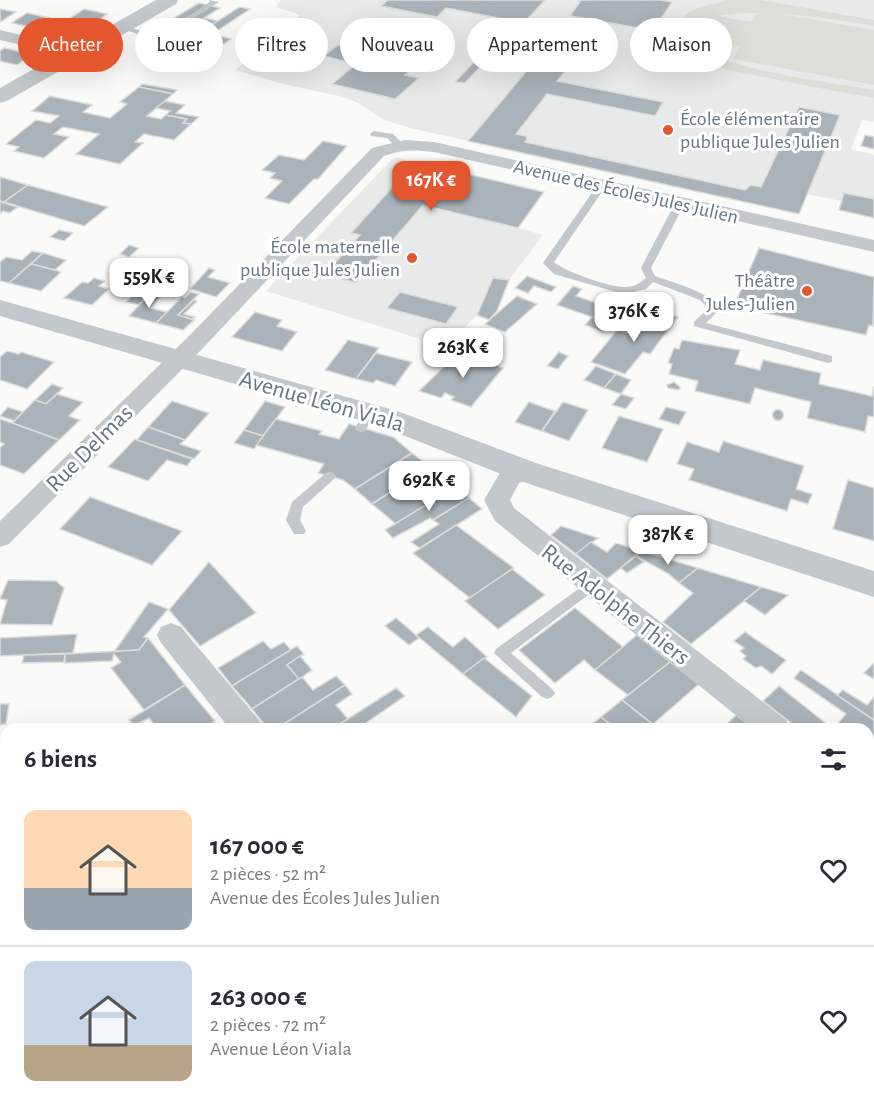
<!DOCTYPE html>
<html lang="fr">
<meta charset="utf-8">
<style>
body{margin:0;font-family:"Alegreya Sans",sans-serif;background:#f7f7f7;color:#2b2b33;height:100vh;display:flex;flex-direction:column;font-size:22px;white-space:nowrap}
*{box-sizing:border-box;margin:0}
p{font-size:20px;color:#7c7c81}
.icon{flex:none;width:33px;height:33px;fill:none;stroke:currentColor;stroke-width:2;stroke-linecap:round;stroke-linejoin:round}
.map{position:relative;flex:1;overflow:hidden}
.sheet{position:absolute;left:0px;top:723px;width:874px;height:384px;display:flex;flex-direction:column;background:#fff;border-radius:18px 18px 0 0;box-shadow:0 6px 24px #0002}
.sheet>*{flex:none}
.banner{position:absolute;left:18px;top:18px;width:838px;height:54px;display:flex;gap:12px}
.price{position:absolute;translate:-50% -51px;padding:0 14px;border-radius:12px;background:#fff;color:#222;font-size:20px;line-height:39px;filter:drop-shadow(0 2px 3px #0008)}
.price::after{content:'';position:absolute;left:50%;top:36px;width:18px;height:14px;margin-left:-9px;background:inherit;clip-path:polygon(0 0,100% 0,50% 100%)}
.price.current{background:#e4572e;color:#fff}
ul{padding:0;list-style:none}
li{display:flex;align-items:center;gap:18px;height:150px;padding:0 24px}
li+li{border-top:2px solid #e1e1e2}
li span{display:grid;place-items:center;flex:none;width:168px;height:120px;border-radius:12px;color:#555}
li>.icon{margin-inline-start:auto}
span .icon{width:72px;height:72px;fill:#fffc;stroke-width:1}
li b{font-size:26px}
h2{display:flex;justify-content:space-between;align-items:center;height:72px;padding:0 24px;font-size:26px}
.tag{padding:0 21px;border-radius:27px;background:#fff;box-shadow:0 6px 24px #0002;font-size:21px;line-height:54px}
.tag.current{background:#e4572e;color:#fff}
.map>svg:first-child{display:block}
</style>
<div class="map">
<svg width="874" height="1107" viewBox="0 0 874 1107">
<rect width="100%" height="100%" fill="#fafaf8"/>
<!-- built -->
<g fill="#e8e9e9">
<path d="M281,0H874V122L862,120L851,149L874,155V218L839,210L841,201L807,194L799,214L414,129L384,120L360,104L344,97L283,84L235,70L300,15L276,7Z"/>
<path d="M394,157L544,192L518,228L543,235L509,280L497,311L489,320L477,315L446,347L266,291Z"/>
</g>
<!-- green -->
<g fill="#dadfd7">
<path d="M723,0H760L874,20V26C832,19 721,0 692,27C692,35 694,42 700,47C726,70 836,83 874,90V98C841,92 808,86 774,79C749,74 722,71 699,58C688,53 673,41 677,27C683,8 712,4 728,1Z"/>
<path d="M759,10L874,30V85L733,59L740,46L696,38L711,15L752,22Z"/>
</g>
<!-- building -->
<g fill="#aab3b9" stroke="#dcdcda" stroke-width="1.5">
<path d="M388,0H545L524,23L446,8L437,17L381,6Z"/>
<path d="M581,0H661L672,2L655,28L646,27L644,29L570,16Z"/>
<path d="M199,3L220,8L204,18L217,21L202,30L189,27L177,34L156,29Z"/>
<path d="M239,7L250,9L217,31L207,28Z"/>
<path d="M0,9L16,12L2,21H0Z"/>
<path d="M84,9L107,14L77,35L53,30Z"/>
<path d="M27,13L50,18L35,28L12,23Z"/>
<path d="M205,32L231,39L201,59L175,52Z"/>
<path d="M338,45L381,55L378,57L384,59L391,53L402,55L398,59L418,63L405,75L419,78L395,99L332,84L356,64L324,56Z"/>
<path d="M4,48L32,54L17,65L0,61V51Z"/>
<path d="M539,56L572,63L557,81L663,102L655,116L547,94L516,134L526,136L527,139L525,142L745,190L751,185L761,187L799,107L840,115L799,214L468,141Z"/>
<path d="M474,62L483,64L465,83L455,82Z"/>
<path d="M142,84L177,90L173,94L139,87Z"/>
<path d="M139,87L173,94L147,116L161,119L166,115L187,119L183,123L191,124L174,140L144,134L135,142L143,143L120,164L76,154L99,134L63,127L54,134L69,137L44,158L14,151L19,147L6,144L36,120L50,123L59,116L32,111L50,96L92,105L83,112L110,118L127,104L120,102Z"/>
<path d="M165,101L185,105L176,113L199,117L191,124L183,123L187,119L166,115L170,111L156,108Z"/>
<path d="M865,135L874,137V149L861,146Z"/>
<path d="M323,141L347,146L318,179H314L289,204L265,198L282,181L270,178L275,173L262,170L279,155L304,160Z"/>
<path d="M441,168L544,192L518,228L423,205L356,283L325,274L360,235L351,233L409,169L435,175Z"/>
<path d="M0,177L28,185L4,202L0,201Z"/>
<path d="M28,185L108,207L84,226L4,202Z"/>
<path d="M844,193L874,199V218L839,210Z"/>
<path d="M0,202L18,207L9,213L3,211L0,214Z"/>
<path d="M59,230L73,233L64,241L50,237Z"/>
<path d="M129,245L139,248L129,257L120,254Z"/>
<path d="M759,248L874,277L873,326L869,325L866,335L734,306Z"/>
<path d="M32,251L43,253L9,283L0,281V262L6,257L22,260Z"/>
<path d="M43,253L66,260L55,270L31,264Z"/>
<path d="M31,264L55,270L61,272L41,291L9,283Z"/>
<path d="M209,268L215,270L208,277L230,283L216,297L190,289Z"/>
<path d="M146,272L166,278L139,305L126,302L144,284L136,281Z"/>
<path d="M527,276L556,287L551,292L534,286L528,293L515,288Z"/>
<path d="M94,278L105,281L99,286L109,289L92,305L64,298L82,282L88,283Z"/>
<path d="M493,278L509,280L497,311L489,320L477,315Z"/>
<path d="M573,286L582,289L576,296L602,305L605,303L621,309L603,332L585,325L592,317L557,305Z"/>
<path d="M152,291L163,294L150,308L167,312L156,323L129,316Z"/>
<path d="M191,292L199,294L178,315L194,320L183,330L156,323L182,297L185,298Z"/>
<path d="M400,292L458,307L446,324L387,308Z"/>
<path d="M517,296L537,304L505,332L485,324Z"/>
<path d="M194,300L197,301L184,314L195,317L192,319L178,315Z"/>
<path d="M657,309L678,317L650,354L643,352L625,374L591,362L618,329L636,335Z"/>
<path d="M255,312L282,320L277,326L297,332L282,351L232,337Z"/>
<path d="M348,340L379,348L356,379L325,370Z"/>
<path d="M682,340L740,350L735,364L760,370L763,360L821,373L819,384L872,396L874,386V417L868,416L865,432L807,418L811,402L755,388L750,404L695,391L698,381L669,374L672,364L668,363L674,348L679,349Z"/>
<path d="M7,351L19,354L21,352L54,362L27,389L0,380V357Z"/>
<path d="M459,352L503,368L471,407L451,400L454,397L445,393L441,398L419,391Z"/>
<path d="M559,352L568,356L558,369L547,366Z"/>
<path d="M376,353L412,362L395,386L376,380L373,383L356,379Z"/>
<path d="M596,366L616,374L604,388L584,380Z"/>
<path d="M616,374L631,380L621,394L604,388Z"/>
<path d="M674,382L680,387L679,390L668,388L667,385Z"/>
<path d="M52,384L63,388L46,404L35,400Z"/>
<path d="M57,394L83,402L69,416L80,420L59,440L12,423L35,400L46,404Z"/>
<path d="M621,394L634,398L626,409L612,405Z"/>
<path d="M172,401L209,413L185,440L148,427Z"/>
<path d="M265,401L285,407L263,436L244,430Z"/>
<path d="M529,402L555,411L542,431L515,422Z"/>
<path d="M563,402L588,410L569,441L542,431Z"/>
<path d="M8,407L23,412L14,421L0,416Z"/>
<path d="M666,407L686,412L679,425L659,419Z"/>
<circle cx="778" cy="415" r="5.5"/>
<path d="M619,416L663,429L647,462L602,448Z"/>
<path d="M0,419L12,423L59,440L24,474L0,465V448L4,444L0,442Z"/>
<path d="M276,419L322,431L319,434L339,439L349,424L393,437L412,453L355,489L343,480L318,473L324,464L256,445Z"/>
<path d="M148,427L185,440L180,444L201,451L194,459L137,440Z"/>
<path d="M244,430L263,436L254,449L234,443Z"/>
<path d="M135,439L137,440L192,459L187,466L167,460L148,481L108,467Z"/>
<path d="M723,441L804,466L796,489L812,494L808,504L791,499L787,511L689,480L694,469L677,464L687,442L719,452Z"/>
<path d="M412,453L430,467L372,504L355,489Z"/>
<path d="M430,467L455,487L396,524L372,504Z"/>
<path d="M848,480L874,488V541L833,529Z"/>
<path d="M455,487L469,498L433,520L430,518L393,538L385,530Z"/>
<path d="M90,497L182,531L152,565L60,529Z"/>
<path d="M469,498L482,509L420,548L411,542L439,524L433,520Z"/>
<path d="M456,525L514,568L470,598L413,553Z"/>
<path d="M561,526L598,538L576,554L551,535Z"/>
<path d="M591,542L607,552L616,543L641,551L607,579L576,554Z"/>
<path d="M641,551L688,565L698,568L679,583L669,574L636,556Z"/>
<path d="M636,556L644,562L627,573L621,568Z"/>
<path d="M209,562L256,613L200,646L169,610Z"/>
<path d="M698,568L761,587L691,644L663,622L693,593L679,583Z"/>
<path d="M512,569L545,595L498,629L465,601Z"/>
<path d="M8,580L56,581L64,588L52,625L0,624L7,600L0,599Z"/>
<path d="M761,587L788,595L765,615L744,601Z"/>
<path d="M149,602L168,609L144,637L148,638L139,650L114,652Z"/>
<path d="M575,608L623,647L595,670L584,660L555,683L519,650Z"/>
<path d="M396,618L416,635L419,638L409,645L385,626Z"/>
<path d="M428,627L453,647L465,637L487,657L463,674L416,635Z"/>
<path d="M745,632L786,660L772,674L761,666L756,668L743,659L746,656L740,651L744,648L734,641Z"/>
<path d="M77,634L73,653L0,656V638Z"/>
<path d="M637,635L670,662L628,695L595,670Z"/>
<path d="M148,638L185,685L144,710L111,668L121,662L114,654L112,661L65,663V654L139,650Z"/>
<path d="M263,641L271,649L284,642L291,650L232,686L218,668Z"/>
<path d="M297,646L304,654L287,665L299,679L252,709L232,686Z"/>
<path d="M65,654L64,662L22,663L24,655Z"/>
<path d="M300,656L312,670L299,679L287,665Z"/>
<path d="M484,658L532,696L516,717L463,674Z"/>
<path d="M670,662L699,684L653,724L622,700Z"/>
<path d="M874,663V679L864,673Z"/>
<path d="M801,670L874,720V788L868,783V729H799L763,701L779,686L833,729L846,714L794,678Z"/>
<path d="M336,676L345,685L276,729H268L252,709L302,677L313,690Z"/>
<path d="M185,685L215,721L203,729H158L149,718L134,726L129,720Z"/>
<path d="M345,685L352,694L336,705L348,719L332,729H276Z"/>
<path d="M396,688L405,696L357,729H332Z"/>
<path d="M843,690L867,705L874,697V720L837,695Z"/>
<path d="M622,700L652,724L646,729H616L601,717Z"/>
<path d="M0,704H9L6,724L0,725Z"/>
<path d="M736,715L754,729H722Z"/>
<path d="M601,717L616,729H586Z"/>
<path d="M6,991V1013L0,1014V992Z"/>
<path d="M874,1078V1107H849L855,1101H868V1085Z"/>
<path d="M74,1101H105L98,1107H74Z"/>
<path d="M105,1101H185L186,1107H98Z"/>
<path d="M269,1101H362L356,1107H273Z"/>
<path d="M416,1101H520L525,1107H410Z"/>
</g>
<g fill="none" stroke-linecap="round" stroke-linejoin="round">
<defs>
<g id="secondary">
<path d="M874,893V938L868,941V896Z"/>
<path d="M676,1101H726L723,1107H673Z"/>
</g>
</defs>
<!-- secondary casing -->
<use href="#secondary" stroke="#b3babf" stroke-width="3"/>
<!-- service -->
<g fill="#c3c8cc" fill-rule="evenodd">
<path d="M209,0L219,2L163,38L151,39L118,27L122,25L154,35L161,34L210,2Z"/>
<path d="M374,131L393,134L403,144L395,146L387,138L371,136L370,134Z"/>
<path d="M601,183L606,186L554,262C563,271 612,288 625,287C634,287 639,284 646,278L641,268L675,203L683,201L685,203L651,268L655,276C671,282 716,293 718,311L706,323L832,356V362L828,363L694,326V322L708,308L700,300L653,282L646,289L623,294L554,274L543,263L598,184Z"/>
<path d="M370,408L376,412L365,431L361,432L357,431L355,428L366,409Z"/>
<path d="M330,472L334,473L336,476L334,479L303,507L300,520L306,531L304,534H294L286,520L292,502L326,473Z"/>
<path d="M591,580L596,581L598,585L596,589L511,653L552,689L555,693L552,697L547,699L542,697L494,653L496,649Z"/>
</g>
<!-- minor -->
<g fill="#c3c8cc" fill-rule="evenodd">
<path d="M0,30L83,50L85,53L77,58L0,40Z"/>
<path d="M405,140L434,142L874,240V252L434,152C417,150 401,149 384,156L203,348L9,544L0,547V521L187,338L372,148Z"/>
<path d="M525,462L534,465L538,471L534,477L519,483L510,500L514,508L786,720L790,729H753L495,521L484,500L501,471Z"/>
<path d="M171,623L181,627L259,720L263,729H230L161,643L157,635L161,627Z"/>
<path d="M868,789L874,791V822L868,820Z"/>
<path d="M532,1101H573L575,1107H534Z"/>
</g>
<!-- tertiary -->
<g fill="#c3c8cc" fill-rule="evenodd">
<path d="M156,0H178L176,4L7,101L0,103V88Z"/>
<path d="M0,300L397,411L536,463L874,571V597L514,479L377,425L0,316Z"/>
</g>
<!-- secondary -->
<use href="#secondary" fill="#fff" fill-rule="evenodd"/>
</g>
<!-- markers -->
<g fill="#e4572e" stroke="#fff" stroke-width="2">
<circle cx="668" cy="130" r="6"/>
<circle cx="412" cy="258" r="6"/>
<circle cx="807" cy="291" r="6"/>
</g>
<g text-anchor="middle" stroke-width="6" stroke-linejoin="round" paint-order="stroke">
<!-- far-poi labels -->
<g font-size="20" fill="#657683" stroke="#fff" text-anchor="end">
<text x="680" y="125" text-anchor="start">École élémentaire<tspan x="680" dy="23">publique Jules Julien</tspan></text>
<text x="400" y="253">École maternelle<tspan x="400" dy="23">publique Jules Julien</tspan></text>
<text x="795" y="287">Théâtre<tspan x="795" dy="23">Jules-Julien</tspan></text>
</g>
<!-- far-street labels -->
<g font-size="20" fill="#657683" stroke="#fff">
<text transform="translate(626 191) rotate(13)" y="7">Avenue des Écoles Jules Julien</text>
</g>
<!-- street labels -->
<g font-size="24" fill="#657683" stroke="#fff">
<text transform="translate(322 401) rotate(16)" y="8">Avenue Léon Viala</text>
<text transform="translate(89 448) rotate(-45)" y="8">Rue Delmas</text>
<text transform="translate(616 604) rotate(38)" y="8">Rue Adolphe Thiers</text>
</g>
</g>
</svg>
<b class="price current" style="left:431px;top:212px">167K €</b>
<b class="price" style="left:149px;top:309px">559K €</b>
<b class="price" style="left:634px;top:343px">376K €</b>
<b class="price" style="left:463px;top:379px">263K €</b>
<b class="price" style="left:429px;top:512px">692K €</b>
<b class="price" style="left:668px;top:566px">387K €</b>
<div class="banner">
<a class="tag current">Acheter</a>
<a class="tag">Louer</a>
<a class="tag">Filtres</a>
<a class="tag">Nouveau</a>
<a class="tag">Appartement</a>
<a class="tag">Maison</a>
</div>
<section class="sheet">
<h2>6 biens<svg class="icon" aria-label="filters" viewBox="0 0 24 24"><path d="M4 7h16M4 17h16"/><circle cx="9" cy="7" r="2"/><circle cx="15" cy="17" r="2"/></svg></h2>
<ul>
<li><span style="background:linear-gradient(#ffd9b3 65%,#9aa5b1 0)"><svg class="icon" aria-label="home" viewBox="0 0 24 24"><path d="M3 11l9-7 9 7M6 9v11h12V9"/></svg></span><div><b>167 000 €</b><p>2 pièces · 52 m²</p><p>Avenue des Écoles Jules Julien</p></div><svg class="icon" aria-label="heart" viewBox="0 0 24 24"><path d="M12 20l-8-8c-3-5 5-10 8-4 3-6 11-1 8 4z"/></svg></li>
<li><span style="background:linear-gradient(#c9d6e8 70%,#b9a48a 0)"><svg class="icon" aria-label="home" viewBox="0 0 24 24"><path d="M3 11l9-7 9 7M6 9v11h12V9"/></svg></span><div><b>263 000 €</b><p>2 pièces · 72 m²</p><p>Avenue Léon Viala</p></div><svg class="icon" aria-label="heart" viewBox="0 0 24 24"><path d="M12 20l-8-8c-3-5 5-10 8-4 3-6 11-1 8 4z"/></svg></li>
</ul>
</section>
</div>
